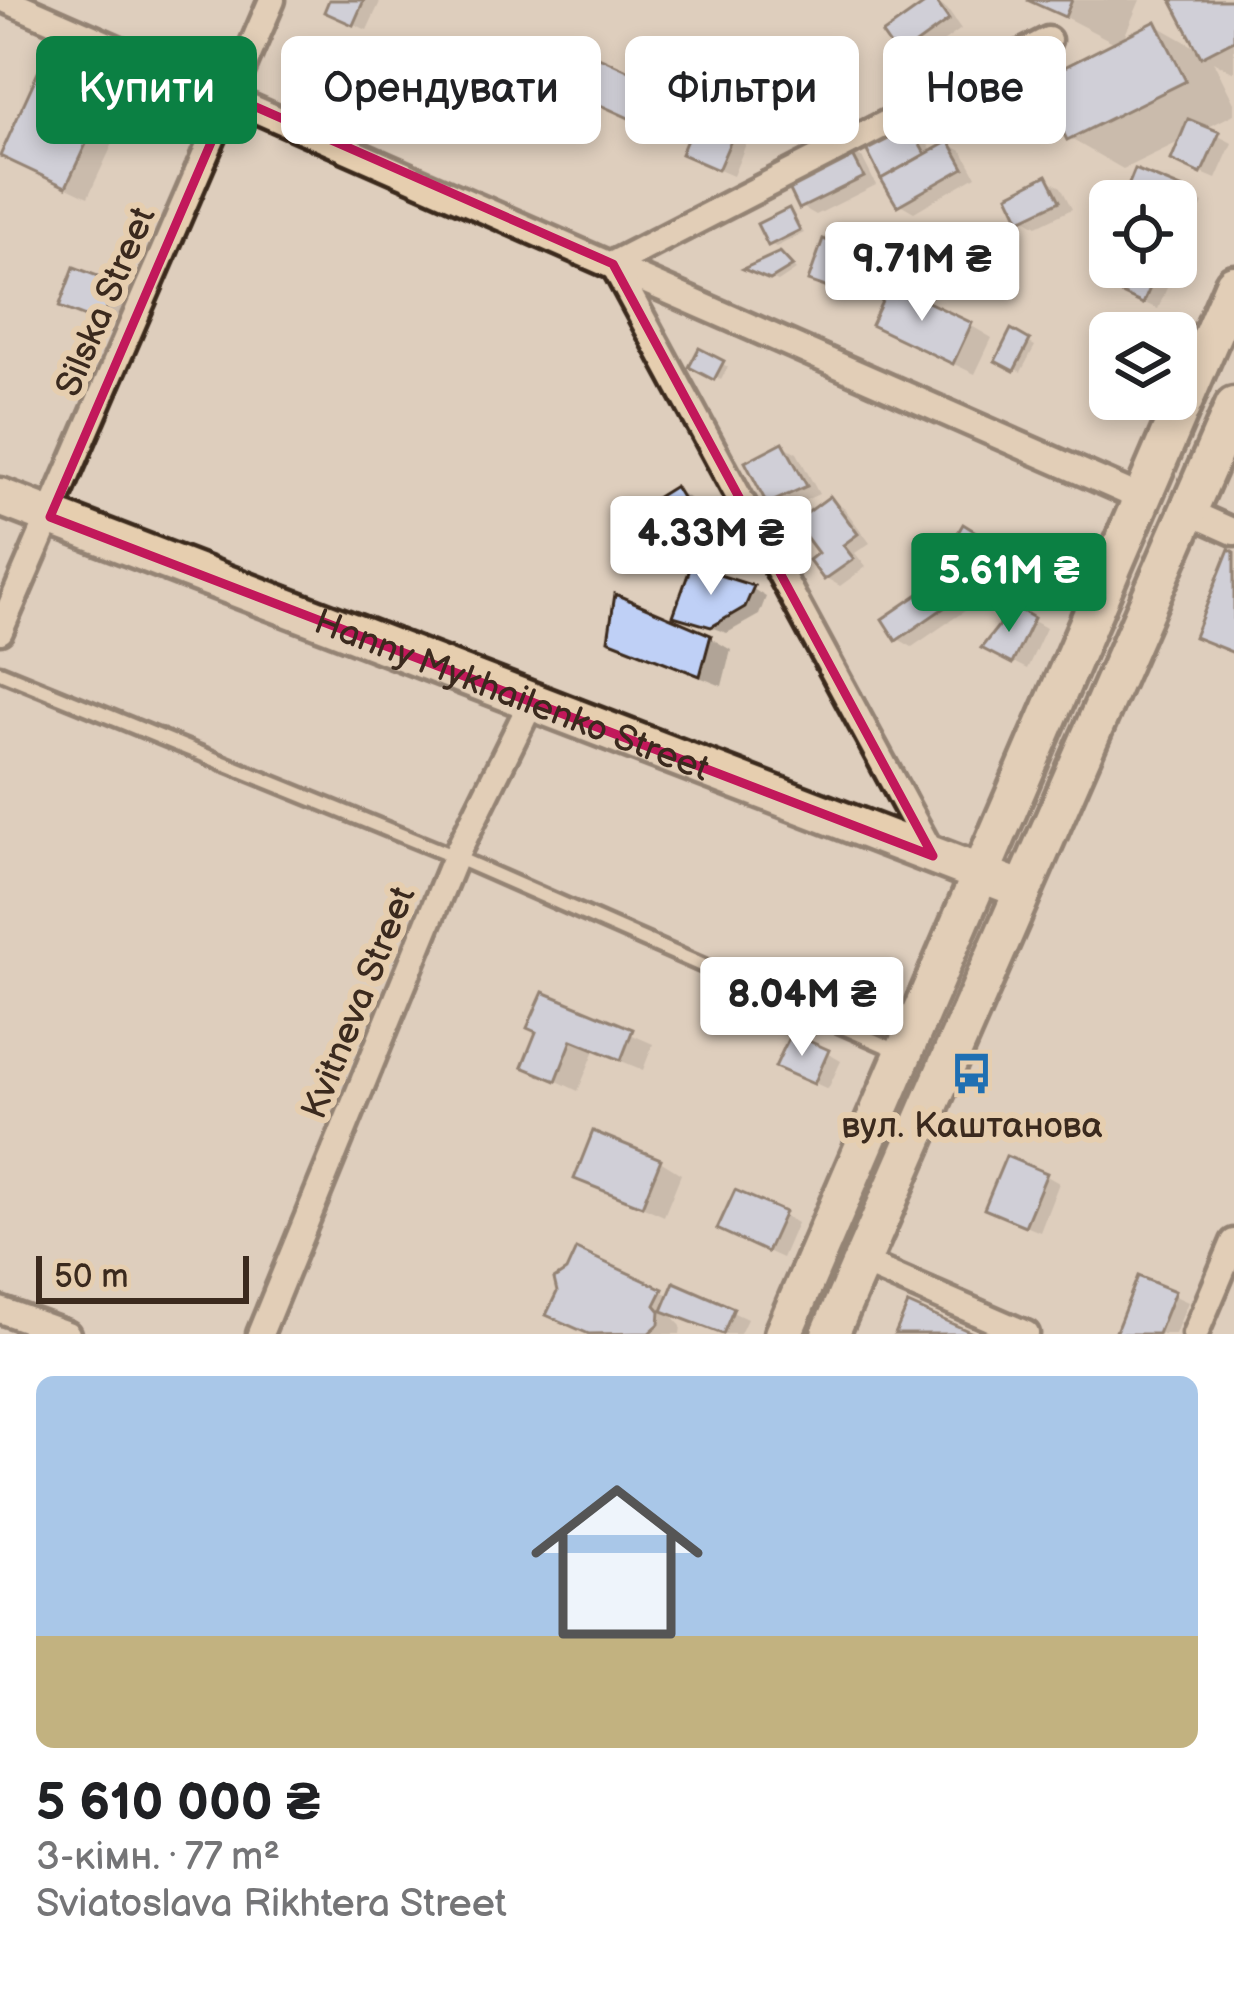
<!DOCTYPE html>
<html lang="uk">
<meta charset="utf-8">
<style>
body{margin:0;font-family:"Balsamiq Sans",sans-serif;background:#f2f2f2;color:#202124;height:100vh;display:flex;flex-direction:column;font-size:45px;white-space:nowrap}
*{box-sizing:border-box;margin:0}
p{font-size:39px;color:#757577}
.icon{flex:none;width:66px;height:66px;fill:none;stroke:currentColor;stroke-width:2;stroke-linecap:round;stroke-linejoin:round}
.map{position:relative;height:1334px;overflow:hidden}
.panel{display:flex;flex-direction:column;background:#fff;flex:1}
.panel>*{flex:none}
.top-card{position:absolute;left:36px;top:36px;width:1164px;height:108px;display:flex;gap:24px}
.buttons{position:absolute;left:1089px;top:180px;display:grid;gap:24px}
.buttons a{display:grid;place-items:center;width:108px;height:108px;border-radius:18px;background:#fff;box-shadow:0 6px 18px #0003;font-size:60px}
.scale{position:absolute;left:36px;bottom:30px;width:213px;box-sizing:border-box;padding-left:12px;border:6px solid #3b2a1e;border-top:0;font-size:33px;line-height:42px;white-space:nowrap;color:#3b2a1e;-webkit-text-stroke:9px #e6ceaf;paint-order:stroke}
.price{position:absolute;translate:-50% -102px;padding:0 27px;border-radius:12px;background:#fff;color:#222;font-size:39px;line-height:78px;filter:drop-shadow(0 3px 6px #0008)}
.price::after{content:'';position:absolute;left:50%;top:72px;width:36px;height:27px;margin-left:-18px;background:inherit;clip-path:polygon(0 0,100% 0,50% 100%)}
.price.selected{background:#0b8043;color:#fff}
ul{padding:0;list-style:none}
li{display:grid;align-content:center;gap:24px;height:636px;padding:0 36px}
li span{display:grid;place-items:center;height:372px;border-radius:18px;color:#555}
li>.icon{margin-inline-start:auto}
span .icon{width:216px;height:216px;fill:#fffc;stroke-width:1}
li b{font-size:51px}
.pill{padding:0 42px;border-radius:18px;background:#fff;box-shadow:0 6px 18px #0003;font-size:42px;line-height:108px}
.pill.selected{background:#0b8043;color:#fff}
.map>svg:first-child{display:block}
</style>
<div class="map">
<svg width="1234" height="1334" viewBox="0 0 1234 1334">
<rect width="100%" height="100%" fill="#decebd"/>
<filter id="ink" filterUnits="userSpaceOnUse"><feTurbulence type="fractalNoise" baseFrequency=".00833" numOctaves="2"/><feDisplacementMap in="SourceGraphic" scale="24" xChannelSelector="R" yChannelSelector="G"/><feConvolveMatrix kernelMatrix="1 2 1 2 8 2 1 2 1" color-interpolation-filters="sRGB"/></filter>
<g filter="url(#ink)">
<!-- shadow -->
<g fill="#0003">
<path d="M332,0H381L367,30L341,18Z"/>
<path d="M1032,0H1140L1122,42L1156,25L1200,50L1174,0H1234V73L1213,61L1234,103V114L1205,129L1232,143L1216,179L1188,167L1183,140L1123,169L1069,138L1117,44Z"/>
<path d="M933,1L947,9L961,29L914,63L900,55Z"/>
<path d="M115,80L137,92L88,197L25,167Z"/>
<path d="M1018,89L1032,97L1044,118L1004,140L990,132Z"/>
<path d="M669,93L691,105L675,139L598,103Z"/>
<path d="M737,126L750,134L733,176L698,161Z"/>
<path d="M909,128L923,136L933,153L949,144L963,152L976,176L914,212L900,204L870,150Z"/>
<path d="M849,151L863,159L876,185L816,215L802,207Z"/>
<path d="M1047,179L1061,187L1072,209L1037,226L1023,218Z"/>
<path d="M1189,195L1203,203L1185,245L1176,241V201H1125Z"/>
<path d="M789,211L804,233L776,247L770,244Z"/>
<path d="M854,253L868,261L855,298L812,279Z"/>
<path d="M786,259L796,270L778,282L749,270Z"/>
<path d="M1137,267H1155L1172,276L1158,309L1140,301Z"/>
<path d="M115,286L129,294L115,329L76,314Z"/>
<path d="M970,325L992,338L975,374L897,337Z"/>
<path d="M1012,333L1035,346L1021,372L999,360Z"/>
<path d="M700,352L728,367L721,380L693,365Z"/>
<path d="M783,445L797,453L819,494L784,510L770,502Z"/>
<path d="M675,490L689,498L710,533L691,545L677,537Z"/>
<path d="M830,500L844,508L870,543L855,553L866,567L840,586L826,578L822,554Z"/>
<path d="M964,528L1009,555L991,586L946,559Z"/>
<path d="M939,583L953,591L966,610L912,647L898,639Z"/>
<path d="M753,589L766,597L759,615L727,633L677,615Z"/>
<path d="M1014,610L1046,628L1027,669L999,655Z"/>
<path d="M709,637L731,650L722,686L633,651L611,639Z"/>
<path d="M544,996L653,1044L643,1070L595,1050L578,1091L526,1066L540,1032Z"/>
<path d="M827,1053L841,1061L828,1089L793,1073Z"/>
<path d="M660,1161L681,1174L664,1216L578,1178Z"/>
<path d="M1045,1175L1059,1183L1040,1232L1002,1216Z"/>
<path d="M783,1215L797,1223L782,1258L734,1236Z"/>
<path d="M1140,1280L1188,1302L1175,1334H1118Z"/>
<path d="M676,1286L747,1319L740,1334H718L670,1314L681,1326L680,1334H589L572,1326L662,1291L671,1297Z"/>
</g>
<!-- building -->
<g fill="#bfd0f6" stroke="#3b2a1e" stroke-width="3">
<path d="M329,0H364L353,25L324,12Z"/>
<path d="M930,0H935L949,20L898,57L882,34Z"/>
<path d="M1027,0H1072L1065,17Z"/>
<path d="M1171,0H1234V40L1201,57Z"/>
<path d="M1156,21L1186,81L1067,140L1037,81Z"/>
<path d="M50,46L117,77L66,187L0,156Z"/>
<path d="M590,53L671,90L653,129L572,92Z"/>
<path d="M1018,85L1032,110L988,135L974,110Z"/>
<path d="M700,108L738,124L718,170L681,154Z"/>
<path d="M1188,119L1220,132L1201,174L1171,160Z"/>
<path d="M909,125L925,154L881,179L866,149Z"/>
<path d="M949,141L964,168L897,206L881,179Z"/>
<path d="M849,148L864,177L799,209L785,180Z"/>
<path d="M1135,169L1191,192L1176,227V201H1122Z"/>
<path d="M1047,175L1060,201L1020,220L1008,195Z"/>
<path d="M789,208L800,230L768,246L757,224Z"/>
<path d="M823,239L855,250L840,292L808,281Z"/>
<path d="M780,252L793,266L770,280L743,269Z"/>
<path d="M74,267L116,283L101,323L59,307Z"/>
<path d="M1134,267H1159L1143,304L1122,294Z"/>
<path d="M890,284L972,323L953,364L871,325Z"/>
<path d="M1011,329L1030,340L1014,371L995,361Z"/>
<path d="M699,348L724,361L714,380L689,367Z"/>
<path d="M783,442L807,486L767,504L745,462Z"/>
<path d="M675,486L698,524L675,539L651,501Z"/>
<path d="M830,496L858,534L843,545L854,559L824,580L809,560L818,553L795,522Z"/>
<path d="M963,524L997,545L975,580L942,560Z"/>
<path d="M1229,549L1234,552V653L1194,637Z"/>
<path d="M691,566L754,586L745,607L711,627L673,616Z"/>
<path d="M939,580L954,601L896,641L882,619Z"/>
<path d="M615,594L711,635L700,676L608,640Z"/>
<path d="M1014,606L1034,618L1012,664L981,648Z"/>
<path d="M543,992L633,1029L621,1060L572,1040L556,1081L522,1067L536,1032L527,1028Z"/>
<path d="M791,1033L829,1050L814,1084L775,1067Z"/>
<path d="M593,1131L661,1159L642,1206L574,1179Z"/>
<path d="M1006,1156L1047,1173L1025,1226L984,1209Z"/>
<path d="M735,1190L785,1212L767,1252L717,1229Z"/>
<path d="M576,1249L663,1289L655,1305L660,1311L659,1324L649,1333L589,1334L546,1315L557,1292L554,1279L566,1271Z"/>
<path d="M1138,1276L1175,1291L1158,1334H1115Z"/>
<path d="M674,1282L734,1308L723,1334L662,1311Z"/>
<path d="M908,1304L975,1334H895Z"/>
</g>
<g fill="none" stroke-linecap="round" stroke-linejoin="round">
<defs>
<path id="lane" d="M0,672L455,857L900,1052"/>
<g id="street">
<path d="M6,0L1143,499"/>
<path d="M1189,512L1234,532"/>
<path d="M0,631L272,0"/>
<path d="M933,856L613,264L1048,40"/>
<path d="M861,1262L1026,1334"/>
<path d="M0,1310L67,1334"/>
<path d="M260,1334L455,857L531,703"/>
<path d="M1195,1334L1234,1242"/>
</g>
<g id="secondary">
<path id="s1" d="M0,497L1023,890"/>
<path d="M783,1334L1234,284"/>
<path d="M830,1334L1234,406"/>
</g>
</defs>
<!-- lane casing -->
<use href="#lane" stroke="#3b2a1e" stroke-width="21"/>
<!-- street casing -->
<use href="#street" stroke="#3b2a1e" stroke-width="33"/>
<!-- secondary casing -->
<use href="#secondary" stroke="#3b2a1e" stroke-width="45"/>
<!-- lane -->
<use href="#lane" stroke="#e6ceaf" stroke-width="12"/>
<!-- street -->
<use href="#street" stroke="#e6ceaf" stroke-width="24"/>
<!-- secondary -->
<use href="#secondary" stroke="#e6ceaf" stroke-width="36"/>
</g>
</g>
<!-- marked area -->
<path d="M0 0H1234V1334H0ZM231,96L613,264L933,856L50,517Z" fill="#decebd" fill-opacity=".55" fill-rule="evenodd"/>
<path fill="none" stroke="#c2185b" stroke-width="9" stroke-linejoin="round" d="M231,96L613,264L933,856L50,517Z"/>
<!-- icons -->
<defs>
<symbol id="bus-bare" viewBox="-9 -9 18 18"><path d="M-5-6H5V4H4V6H2V4H-2V6H-4V4H-5ZM-3.5-4V0h7V-4ZM-3.5 1.2v1.5H-2V1.2ZM2 1.2v1.5H3.5V1.2Z" fill="#1f6fb2" stroke="#e6ceaf" stroke-width="2.5" paint-order="stroke"/></symbol>
</defs>
<g fill-rule="evenodd">
<use href="#bus-bare" x="942" y="1044" width="59" height="59"/>
</g>
<g text-anchor="middle" stroke-width="12" stroke-linejoin="round" paint-order="stroke">
<!-- street labels -->
<g font-size="36" fill="#3b2a1e" stroke="#e6ceaf">
<text transform="translate(104 301) rotate(-67)" y="13">Silska Street</text>
<text dy="13" stroke="none"><textPath href="#s1" startOffset="549">Hanny Mykhailenko Street</textPath></text>
<text transform="translate(357 1002) rotate(-68)" y="13">Kvitneva Street</text>
</g>
<!-- poi labels -->
<g font-size="36" fill="#3b2a1e" stroke="#e6ceaf">
<text x="972" y="1137">вул. Каштанова</text>
</g>
</g>
</svg>
<div class="buttons">
<a><svg class="icon" aria-label="locate" viewBox="0 0 24 24"><circle cx="12" cy="12" r="6"/><path d="M12 2v4M12 18v4M2 12h4M18 12h4"/></svg></a>
<a><svg class="icon" aria-label="layers" viewBox="0 0 24 24"><path d="M12 4l9 5-9 5-9-5zM3 14l9 5 9-5"/></svg></a>
</div>
<div class="scale">50 m</div>
<b class="price" style="left:922px;top:324px">9.71M ₴</b>
<b class="price" style="left:711px;top:598px">4.33M ₴</b>
<b class="price selected" style="left:1009px;top:635px">5.61M ₴</b>
<b class="price" style="left:802px;top:1059px">8.04M ₴</b>
<div class="top-card">
<a class="pill selected">Купити</a>
<a class="pill">Орендувати</a>
<a class="pill">Фільтри</a>
<a class="pill">Нове</a>
</div>
</div>
<section class="panel">
<ul>
<li><span style="background:linear-gradient(#a9c7e8 70%,#c2b280 0)"><svg class="icon" aria-label="home" viewBox="0 0 24 24"><path d="M3 11l9-7 9 7M6 9v11h12V9"/></svg></span><div><b>5 610 000 ₴</b><p>3-кімн. · 77 m²</p><p>Sviatoslava Rikhtera Street</p></div></li>
</ul>
</section>
